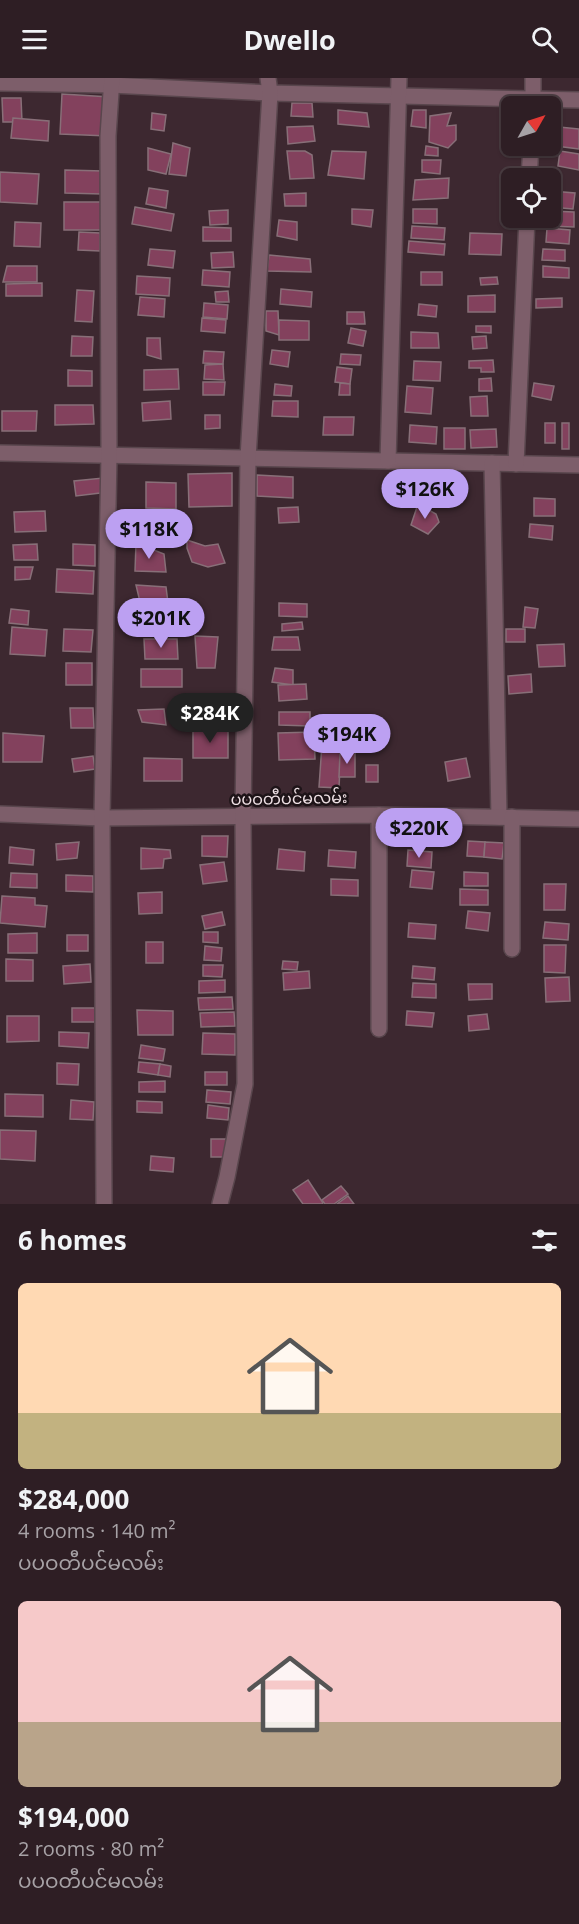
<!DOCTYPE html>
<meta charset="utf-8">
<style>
body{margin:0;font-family:"Open Sans","Noto Sans Myanmar",sans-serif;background:#36272c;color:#f1f3f6;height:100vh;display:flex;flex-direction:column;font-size:22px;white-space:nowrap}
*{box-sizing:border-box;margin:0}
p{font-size:20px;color:#a7a2a6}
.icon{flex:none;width:33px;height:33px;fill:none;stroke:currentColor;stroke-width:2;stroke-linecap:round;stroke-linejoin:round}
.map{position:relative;height:1126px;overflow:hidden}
.drawer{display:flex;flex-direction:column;background:#2e1e24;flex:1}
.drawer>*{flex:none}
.needle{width:39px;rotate:51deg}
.buttons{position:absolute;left:501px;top:18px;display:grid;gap:12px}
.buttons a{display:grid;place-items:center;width:60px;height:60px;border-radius:9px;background:#2e1e24;box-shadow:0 2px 4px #0004,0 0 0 2px #493c41;font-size:30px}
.price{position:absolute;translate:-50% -51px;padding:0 14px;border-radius:21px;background:#bca0f2;color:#111;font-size:20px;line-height:39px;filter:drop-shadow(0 2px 3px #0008)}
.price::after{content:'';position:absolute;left:50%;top:36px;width:18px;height:14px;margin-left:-9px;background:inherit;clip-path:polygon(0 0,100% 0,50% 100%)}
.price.on{background:#222;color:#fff}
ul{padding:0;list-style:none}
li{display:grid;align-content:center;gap:12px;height:318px;padding:0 18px}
li span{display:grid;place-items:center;height:186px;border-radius:9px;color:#555}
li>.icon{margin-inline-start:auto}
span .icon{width:108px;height:108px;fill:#fffc;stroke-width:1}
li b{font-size:26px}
h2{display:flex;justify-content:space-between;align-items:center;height:72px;padding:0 18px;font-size:26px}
header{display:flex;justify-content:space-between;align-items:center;height:78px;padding:0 18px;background:#2e1e24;font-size:27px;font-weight:700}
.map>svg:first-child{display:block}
</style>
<header><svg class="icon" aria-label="menu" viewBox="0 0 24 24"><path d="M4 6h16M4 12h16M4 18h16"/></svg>Dwello<svg class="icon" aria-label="search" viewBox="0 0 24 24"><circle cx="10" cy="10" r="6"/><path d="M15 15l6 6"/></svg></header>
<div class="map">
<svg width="579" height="1126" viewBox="0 0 579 1126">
<rect width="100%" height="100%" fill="#3d2830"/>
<!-- building -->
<g fill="#83415d" stroke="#886f78" stroke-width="1.5">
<path d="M62,16L110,19L108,58L60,56Z"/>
<path d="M2,20H21L22,44H3Z"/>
<path d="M292,25H312L313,39L291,38Z"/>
<path d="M338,32L367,35L369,49L338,46Z"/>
<path d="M413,32H426V50L411,48Z"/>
<path d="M152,35L166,37L164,53L151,51Z"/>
<path d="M451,35L447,48L456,47V62L448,70L429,64L430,38Z"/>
<path d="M13,40L49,43L48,63L11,60Z"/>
<path d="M313,48L315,63L288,66L287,49Z"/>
<path d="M559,49L579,51V71L556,68Z"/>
<path d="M173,65L190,70L186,98L169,96Z"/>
<path d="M426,68L438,70V78L425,77Z"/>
<path d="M148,70L171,76L166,96L148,92Z"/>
<path d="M287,73H305L312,77L314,100L290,101Z"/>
<path d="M332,73L366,74L364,101L328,97Z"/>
<path d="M560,73L579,76V92L558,88Z"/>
<path d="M422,82H441L440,96L422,94Z"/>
<path d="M65,92L103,93L102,116L65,115Z"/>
<path d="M0,94L39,96L37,126L0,124Z"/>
<path d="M449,100L448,120L413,122L415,102Z"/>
<path d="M149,110L168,113L166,130L146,126Z"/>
<path d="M551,113L575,115L573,131L550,129Z"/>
<path d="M306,115V128H285L284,116Z"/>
<path d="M64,124H102L103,152H64Z"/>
<path d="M135,129L174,136L171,153L132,146Z"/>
<path d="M352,131L373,132L371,149L352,146Z"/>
<path d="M413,131H437V146L413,145Z"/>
<path d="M228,132V146L210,147L209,133Z"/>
<path d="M550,133L574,134V149L548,148Z"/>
<path d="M279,142L297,144V162L277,158Z"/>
<path d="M15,144L41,145L40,169L14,168Z"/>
<path d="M412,148L445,150L444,162L411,160Z"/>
<path d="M203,149L231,150V163H203Z"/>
<path d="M547,150L570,152L569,166L546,164Z"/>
<path d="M79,154L100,155V173L78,172Z"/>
<path d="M470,155L502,156L501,177L469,176Z"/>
<path d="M409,163L445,166L444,177L408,174Z"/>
<path d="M150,171L175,173L173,190L148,187Z"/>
<path d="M543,171L565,172V183L542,182Z"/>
<path d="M233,174L234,189L212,190L211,175Z"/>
<path d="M269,177L310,181L311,194L267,193Z"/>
<path d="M7,188H37V204H3Z"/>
<path d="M543,188L569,190V200L543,199Z"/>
<path d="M203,192L230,194L229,209L202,207Z"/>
<rect x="421" y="194" width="21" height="13"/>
<path d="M137,198L170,200L169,218L136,216Z"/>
<path d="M497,199L498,206L481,207L480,200Z"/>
<path d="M42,205V218H6V206Z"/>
<path d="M281,211L312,214L311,229L280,226Z"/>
<path d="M77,212L94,213L92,244L75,243Z"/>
<path d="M228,213L229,224H216L215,214Z"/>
<path d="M495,217V234H468V218Z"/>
<path d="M140,219L165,221L164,239L138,237Z"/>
<path d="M562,220V229L536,230V221Z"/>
<path d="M204,225L228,227L227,241L203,239Z"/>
<path d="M419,226L437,228L436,239L418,237Z"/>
<path d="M266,233H278L279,257L266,253Z"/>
<path d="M347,234H364L365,246H347Z"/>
<path d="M202,240L226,242L225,255L201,253Z"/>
<path d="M279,242L309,243V262H279Z"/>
<path d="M476,248H491V255L476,254Z"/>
<path d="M351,250L366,253L363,268L348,265Z"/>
<path d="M411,254L438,255L439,270H411Z"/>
<path d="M72,258L93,259L92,278H71Z"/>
<path d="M486,258L487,270L473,271L472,259Z"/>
<path d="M147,260H160L161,281L147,277Z"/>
<path d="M272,272L290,274L288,289L270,286Z"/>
<path d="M204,273L224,274L223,286L203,285Z"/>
<path d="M341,276L361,277L360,287L340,286Z"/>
<path d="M493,282L494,294H481V290H469V283Z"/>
<path d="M414,283L441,284L440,303L413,302Z"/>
<path d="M223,286L224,302L204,301L205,287Z"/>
<path d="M337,289L352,291L350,306L335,304Z"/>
<path d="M178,291L179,311L144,312V292Z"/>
<path d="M68,292L92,293V308H68Z"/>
<path d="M491,300L492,313H479V301Z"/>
<path d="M203,304H225L224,317H203Z"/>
<path d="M340,305L350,306V317H339Z"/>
<path d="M534,305L554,308L551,322L532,318Z"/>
<path d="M275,306L292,308L291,318L274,317Z"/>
<path d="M407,308L433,310L431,336L405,334Z"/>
<path d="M487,318L488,338H471L470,319Z"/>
<path d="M170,323L171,341L143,343L142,325Z"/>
<path d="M273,323H298V339L272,338Z"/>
<path d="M55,327H93L94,346L55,347Z"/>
<path d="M2,333H37L36,353H2Z"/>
<path d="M205,337H220V350L205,351Z"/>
<path d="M324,339H354L353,357H323Z"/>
<rect x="545" y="345" width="10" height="20"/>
<rect x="562" y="345" width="7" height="26"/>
<path d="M410,347L437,349L436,366L409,364Z"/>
<rect x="444" y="350" width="21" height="21"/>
<path d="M496,351L497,369L471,370L470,352Z"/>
<path d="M232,395V428L189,429L188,396Z"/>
<path d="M257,397L293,399V420L257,418Z"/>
<path d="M103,400L100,415L76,418L74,403Z"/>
<path d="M146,404L176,405V431L146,430Z"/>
<path d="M534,420L555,421V438H534Z"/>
<path d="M418,426L436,436L439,444L428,456L411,447Z"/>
<path d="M298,429L299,444L279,445L278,430Z"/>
<path d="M45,433L46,453L15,454L14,434Z"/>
<path d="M530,446L553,448L552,462L529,459Z"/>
<path d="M187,462L205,468L218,466L225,485L208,489L192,484L187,470Z"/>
<path d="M136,465L164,476L166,494L135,493Z"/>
<path d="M37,466L38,482H14L13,467Z"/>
<path d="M73,466L95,467V488L73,487Z"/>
<path d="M15,489H33L30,501L15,502Z"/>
<path d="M57,491L94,493L93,516L56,514Z"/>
<path d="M136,507L166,509L168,525L154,528L140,524Z"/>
<path d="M279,525L307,526V539L279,538Z"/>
<path d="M525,529L538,531L535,550L523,549Z"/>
<path d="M11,531L29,533L28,547L9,545Z"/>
<path d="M302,544L303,551L282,553V546Z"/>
<path d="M12,549L47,552L45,578L10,576Z"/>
<path d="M64,551L93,552L91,574L63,573Z"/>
<rect x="506" y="551" width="19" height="13"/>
<path d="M195,558L218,559L215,590H197Z"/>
<path d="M274,559H298L300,572H272Z"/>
<path d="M144,561H177L178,581H145Z"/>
<path d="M564,566L565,588L539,589L537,567Z"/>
<rect x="66" y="585" width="26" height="22"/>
<path d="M275,590L293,592V607L272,604Z"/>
<rect x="141" y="591" width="41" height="18"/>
<path d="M531,596L532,614L509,616L508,598Z"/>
<path d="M306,606L307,621L279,623L278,607Z"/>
<path d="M70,630H93L94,650H71Z"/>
<path d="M164,631L166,647L142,644L138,632Z"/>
<path d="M279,634H310V648L279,647Z"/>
<rect x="193" y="651" width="35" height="29"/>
<path d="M314,654L315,681L279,682L278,655Z"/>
<path d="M3,655L44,658L42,684H3Z"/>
<path d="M322,666L341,667L339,710L319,709Z"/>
<path d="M340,674H355V699H339Z"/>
<path d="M93,678L95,691L74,694L72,681Z"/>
<path d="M144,680L182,681V703H144Z"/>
<path d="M466,680L470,699L448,703L445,684Z"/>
<rect x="366" y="687" width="12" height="17"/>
<path d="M202,758H228L227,779L202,778Z"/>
<path d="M468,763L485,764L484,779L467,778Z"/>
<path d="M79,764L77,780L57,782L56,766Z"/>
<path d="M485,764L504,765L502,781L484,779Z"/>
<path d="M10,769L34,772L33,787L9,785Z"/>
<path d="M141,770L170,772L171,780L164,781L163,790L141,791Z"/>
<path d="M279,771L305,774L304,793L277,791Z"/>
<path d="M329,772L356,774L355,790L328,788Z"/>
<path d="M408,772L432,774L431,790L407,788Z"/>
<path d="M224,784L227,803L203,806L200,787Z"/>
<path d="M412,792L434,794L432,811L410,809Z"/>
<path d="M464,794L488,795V808H464Z"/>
<path d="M11,795L37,796V810L10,809Z"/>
<path d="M66,797L93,798V814L66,813Z"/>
<path d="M331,801L358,802V818L331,817Z"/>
<path d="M544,806H566L565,832H544Z"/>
<path d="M460,811L488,812V827H460Z"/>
<path d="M162,814V835L139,836L138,815Z"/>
<path d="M2,818L35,820V827L47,828L45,849L0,845Z"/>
<path d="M468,833L490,835L488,853L466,850Z"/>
<path d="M222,834L225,847L205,851L202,838Z"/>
<path d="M545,844L569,846L568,862L543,860Z"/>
<path d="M409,845L436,847L435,861L408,859Z"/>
<path d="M203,854H218V865L203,864Z"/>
<path d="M37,855V875H8V856Z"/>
<rect x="67" y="857" width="21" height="16"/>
<rect x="146" y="864" width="17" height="21"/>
<path d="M544,867H566L565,895L544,894Z"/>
<path d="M205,868L222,870L221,883L204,882Z"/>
<path d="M6,881L33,882V903H6Z"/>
<path d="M283,883L298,884L297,892L282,891Z"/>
<path d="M90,886L91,904L64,906L63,888Z"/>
<path d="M203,887H223L222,899L203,898Z"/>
<path d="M413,888L435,890L434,902L412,900Z"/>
<path d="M309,893L310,910L284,912L283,895Z"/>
<path d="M569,899L570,923L546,924L545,900Z"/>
<path d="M225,902V914L199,915V903Z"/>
<path d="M413,905L436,906V920L412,919Z"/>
<path d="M468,906H492V921L469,922Z"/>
<path d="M232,919L233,931L199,932L198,920Z"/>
<path d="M72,930H96L95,944H72Z"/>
<path d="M137,932L173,933V957H138Z"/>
<path d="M407,933L434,935L432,949L406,947Z"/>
<path d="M234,934L235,948L201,949L200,935Z"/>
<path d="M487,936L489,951L469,953L468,938Z"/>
<path d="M7,938H39V963L7,964Z"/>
<path d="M59,954L89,955L88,970L59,968Z"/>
<path d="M203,955L235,956V977L202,976Z"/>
<path d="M141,967L165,971L163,983L139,980Z"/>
<path d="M139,984L160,986L158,997L138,994Z"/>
<path d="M57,985L79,986L78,1007L57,1006Z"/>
<path d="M160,986L171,988L170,999L158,997Z"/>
<rect x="205" y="994" width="22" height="13"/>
<path d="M165,1003V1014H139V1004Z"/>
<path d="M207,1012L231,1014L230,1026L206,1024Z"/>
<path d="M5,1016L43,1017V1039L5,1038Z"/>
<path d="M71,1022L94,1024L93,1042L70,1041Z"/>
<path d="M137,1023L162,1024V1035L137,1034Z"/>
<path d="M208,1027L229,1030L228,1042L207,1040Z"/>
<path d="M0,1052L36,1053L35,1083L0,1081Z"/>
<rect x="211" y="1061" width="18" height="18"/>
<path d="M151,1078L174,1080L173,1094L150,1092Z"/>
<path d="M308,1102L323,1125L322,1126H303L293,1112Z"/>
<path d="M341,1108L348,1116L334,1126H325L322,1122Z"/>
<path d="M348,1118L354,1126H337Z"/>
</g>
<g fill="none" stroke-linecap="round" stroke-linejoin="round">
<defs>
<g id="minor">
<path d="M0,5L111,7L270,15L579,22"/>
<path d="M533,28V0"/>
<path d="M529,100L531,68"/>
<path d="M0,375L579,387"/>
<path d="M388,383L399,0"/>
<path d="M492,385L499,739"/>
<path d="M516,386L527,140"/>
<path d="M0,736L102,740L379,737L579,741"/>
<path d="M512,739V871"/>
<path d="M379,951V737"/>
<path d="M104,1126L102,740L109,377L108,58L112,0"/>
<path d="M220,1126L227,1099L245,1006L243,738L248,380L270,15L268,0"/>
</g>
</defs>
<!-- minor casing -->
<use href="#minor" stroke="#59464d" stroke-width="18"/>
<!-- minor -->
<use href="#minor" stroke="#7d5e6a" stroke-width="15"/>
</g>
<g text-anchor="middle" stroke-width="5" stroke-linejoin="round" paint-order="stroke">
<!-- street labels -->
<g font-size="16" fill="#efe1e5" stroke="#1e1418">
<text transform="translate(289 720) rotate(-1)" y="6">ပပဝတီပင်မလမ်း</text>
</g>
</g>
</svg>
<div class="buttons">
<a><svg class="needle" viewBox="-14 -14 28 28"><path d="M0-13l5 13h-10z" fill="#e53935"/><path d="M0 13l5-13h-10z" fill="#a7a2a6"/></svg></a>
<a><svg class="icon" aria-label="locate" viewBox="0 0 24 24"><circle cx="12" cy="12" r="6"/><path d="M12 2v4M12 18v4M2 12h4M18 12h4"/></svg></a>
</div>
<b class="price" style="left:425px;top:442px">$126K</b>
<b class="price" style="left:149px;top:482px">$118K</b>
<b class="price" style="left:161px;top:571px">$201K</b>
<b class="price on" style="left:210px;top:666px">$284K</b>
<b class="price" style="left:347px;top:687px">$194K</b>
<b class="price" style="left:419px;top:781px">$220K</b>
</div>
<section class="drawer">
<h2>6 homes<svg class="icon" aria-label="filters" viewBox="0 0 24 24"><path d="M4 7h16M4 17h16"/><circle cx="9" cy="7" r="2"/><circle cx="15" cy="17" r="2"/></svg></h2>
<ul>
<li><span style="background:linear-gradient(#ffd9b3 70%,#c2b280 0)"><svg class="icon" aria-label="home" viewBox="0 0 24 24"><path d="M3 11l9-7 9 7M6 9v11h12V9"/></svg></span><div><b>$284,000</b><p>4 rooms · 140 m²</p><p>ပပဝတီပင်မလမ်း</p></div></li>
<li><span style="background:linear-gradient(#f6c9c9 65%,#b9a48a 0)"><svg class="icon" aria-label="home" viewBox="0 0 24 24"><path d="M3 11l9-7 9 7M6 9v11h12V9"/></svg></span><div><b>$194,000</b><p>2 rooms · 80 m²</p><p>ပပဝတီပင်မလမ်း</p></div></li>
</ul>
</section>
